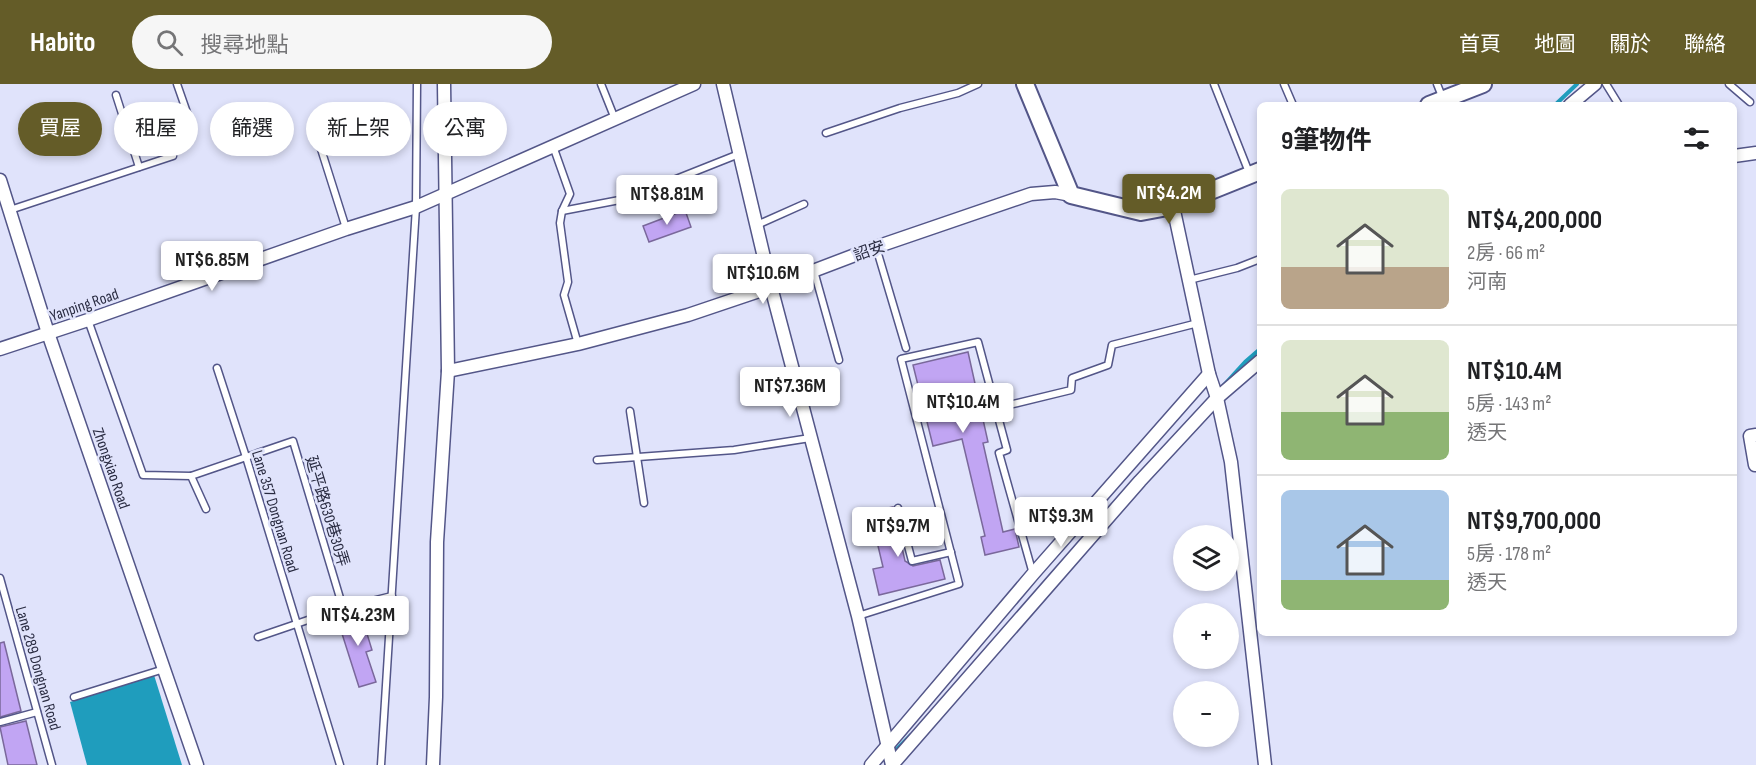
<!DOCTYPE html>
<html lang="zh-TW">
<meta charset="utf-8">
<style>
body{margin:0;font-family:"Sofia Sans Condensed","Noto Sans TC",sans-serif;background:#f6f6f6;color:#202124;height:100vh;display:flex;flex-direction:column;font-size:22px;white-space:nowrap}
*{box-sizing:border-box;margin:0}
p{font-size:20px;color:#757577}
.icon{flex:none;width:33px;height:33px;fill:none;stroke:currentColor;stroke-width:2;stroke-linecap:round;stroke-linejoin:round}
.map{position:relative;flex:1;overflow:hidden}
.details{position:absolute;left:1257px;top:18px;width:480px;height:534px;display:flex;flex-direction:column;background:#fff;border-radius:9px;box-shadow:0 3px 9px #0003}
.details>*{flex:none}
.banner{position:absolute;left:18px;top:18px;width:570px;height:54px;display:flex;gap:12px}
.controls{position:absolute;left:1173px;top:441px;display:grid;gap:12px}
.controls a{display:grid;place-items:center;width:66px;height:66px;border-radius:50%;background:#fff;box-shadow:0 3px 9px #0003;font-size:30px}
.price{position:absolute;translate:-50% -51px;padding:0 14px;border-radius:6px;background:#fff;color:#222;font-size:20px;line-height:39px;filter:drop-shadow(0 2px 3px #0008)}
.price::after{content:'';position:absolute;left:50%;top:36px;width:18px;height:14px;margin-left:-9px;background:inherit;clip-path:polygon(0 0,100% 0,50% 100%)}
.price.active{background:#645c28;color:#fff}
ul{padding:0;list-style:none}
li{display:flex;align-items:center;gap:18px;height:150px;padding:0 24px}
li+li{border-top:2px solid #e0e0e0}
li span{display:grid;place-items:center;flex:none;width:168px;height:120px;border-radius:9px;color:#555}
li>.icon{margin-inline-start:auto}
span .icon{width:72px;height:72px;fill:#fffc;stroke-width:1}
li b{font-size:26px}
h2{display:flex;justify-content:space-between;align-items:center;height:72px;padding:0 24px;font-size:26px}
.tag{padding:0 21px;border-radius:27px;background:#fff;box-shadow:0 3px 9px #0003;font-size:21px;line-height:54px}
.tag.active{background:#645c28;color:#fff}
header{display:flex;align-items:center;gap:36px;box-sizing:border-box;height:84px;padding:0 30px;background:#645c28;color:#fff}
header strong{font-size:28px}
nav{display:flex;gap:33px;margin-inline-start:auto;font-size:21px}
.search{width:420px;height:54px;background:#f6f6f6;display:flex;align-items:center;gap:15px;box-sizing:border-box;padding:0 21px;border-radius:33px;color:#757577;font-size:22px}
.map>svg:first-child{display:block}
</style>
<header>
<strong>Habito</strong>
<div class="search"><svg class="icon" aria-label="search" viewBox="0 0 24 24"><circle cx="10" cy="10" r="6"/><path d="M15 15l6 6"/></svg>搜尋地點</div>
<nav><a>首頁</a><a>地圖</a><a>關於</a><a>聯絡</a></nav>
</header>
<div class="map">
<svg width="1756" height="681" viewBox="0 0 1756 681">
<rect width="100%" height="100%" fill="#e0e3fb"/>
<!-- water -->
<path fill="#1f9dbd" d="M154,591L182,681H87L70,618Z"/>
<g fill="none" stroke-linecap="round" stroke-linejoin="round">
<!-- stream -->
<g stroke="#1f9dbd" stroke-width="4">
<path d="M1555,21L1577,0"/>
<path d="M1224,301L1245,278L1260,265"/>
<path d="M893,669L911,651"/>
</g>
</g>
<!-- building -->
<g fill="#c1a5f3" stroke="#7a689b" stroke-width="1.5">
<path d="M685,126L691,143L649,158L643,142Z"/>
<path d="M968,268L988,358L983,359L1003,448L1015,445L1019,463L985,471L981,453L985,452L962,355L933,362L913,281Z"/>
<path d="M893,423L905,477L913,482L940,476L945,495L879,511L873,485L883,483L870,428Z"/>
<path d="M360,527L372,566L366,568L376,598L359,603L337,534Z"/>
<path d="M4,558L21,627L0,633V559Z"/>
<path d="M26,637L37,681H8L0,643Z"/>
</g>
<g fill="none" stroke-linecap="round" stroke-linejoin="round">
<defs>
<g id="lane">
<path d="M177,0L191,40"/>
<path d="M601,0L615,35"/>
<path d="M1214,0L1250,91"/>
<path d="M1284,0L1293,21"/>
<path d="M1437,0L1443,15"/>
<path d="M1606,0L1619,21"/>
<path d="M1729,0L1750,18"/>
<path d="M116,11L139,83"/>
<path d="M826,49L900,24L958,9L978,0"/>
<path d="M553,62L570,110L562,127L560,139L568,198L564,211L578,260"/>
<path d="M656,103L739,70"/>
<path d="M10,126L173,72"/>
<path d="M562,127L630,114"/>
<path d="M757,141L804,120"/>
<path d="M346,144L321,65C326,40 338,44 359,38"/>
<path d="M876,163L906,264"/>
<path d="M814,187L839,276"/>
<path d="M1189,196L1237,184L1260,175"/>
<path d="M88,236L143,391L191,392L206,425"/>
<path d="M217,284L246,373L340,681"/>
<path d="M1009,321L1071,306L1072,294L1108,281L1112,261L1198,239"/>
<path d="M630,327L644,419"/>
<path d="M597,376L734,366L810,354"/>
<path d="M191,392L293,357L343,524L392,512"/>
<path d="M898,424L912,477L951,468"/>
<path d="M0,494L52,681"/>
<path d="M858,532L959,500L901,275L978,258L1007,366L999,369L1033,490"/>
<path d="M258,553L343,524"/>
<path d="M74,613L164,585"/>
<path d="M0,638L37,628"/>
<path d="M381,681L416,123L417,0"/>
</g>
<g id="street">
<path d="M723,0L771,203L858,532L892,681"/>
<path d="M1570,21L1595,0"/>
<path d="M1734,72L1756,69"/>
<path d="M0,96L48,249L197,681"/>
<path d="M1173,122L1209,290L1217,314L1231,378L1265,681"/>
<path d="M0,265L88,236L346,145L416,123L694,0"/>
<path d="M448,287L578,260L688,231L771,203L876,163L1031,110L1055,108L1071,111"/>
<path d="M1755,381L1750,352L1756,351"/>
<path d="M433,681L436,613L437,458L448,287L444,0"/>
<path d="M871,681L1033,490L1209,290"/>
<path d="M892,681L1140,397L1217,314L1260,277"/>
</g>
<g id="secondary">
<path d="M1025,0L1071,111L1141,128L1173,122L1260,87"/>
<path d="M1429,21L1483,0"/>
</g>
</defs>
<!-- lane casing -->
<use href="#lane" stroke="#535688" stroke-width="9"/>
<!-- street casing -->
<use href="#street" stroke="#535688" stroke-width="15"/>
<!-- secondary casing -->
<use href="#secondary" stroke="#535688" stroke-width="20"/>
<!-- lane -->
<use href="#lane" stroke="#fff" stroke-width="6"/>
<!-- street -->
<use href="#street" stroke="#fff" stroke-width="12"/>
<!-- secondary -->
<use href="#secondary" stroke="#fff" stroke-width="16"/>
</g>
<g text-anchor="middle" stroke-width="5" stroke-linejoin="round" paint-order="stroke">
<!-- street labels -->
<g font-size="16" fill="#292b41" stroke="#e0e3fb">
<text transform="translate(869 166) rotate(-20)" y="6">詔安</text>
<text transform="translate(84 220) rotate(-19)" y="6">Yanping Road</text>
<text transform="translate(112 384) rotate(71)" y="6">Zhongxiao Road</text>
<text transform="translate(276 427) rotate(73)" y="6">Lane 357 Dongnan Road</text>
<text transform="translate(328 427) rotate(73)" y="6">延平路630巷30弄</text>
<text transform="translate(39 584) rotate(74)" y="6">Lane 289 Dongnan Road</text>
</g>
</g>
</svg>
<div class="controls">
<a><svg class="icon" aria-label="layers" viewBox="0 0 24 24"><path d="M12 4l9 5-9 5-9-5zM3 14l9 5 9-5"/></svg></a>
<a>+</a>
<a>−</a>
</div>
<b class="price active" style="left:1169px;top:141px">NT$4.2M</b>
<b class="price" style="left:667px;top:142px">NT$8.81M</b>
<b class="price" style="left:212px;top:208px">NT$6.85M</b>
<b class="price" style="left:763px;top:221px">NT$10.6M</b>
<b class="price" style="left:790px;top:334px">NT$7.36M</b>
<b class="price" style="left:963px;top:350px">NT$10.4M</b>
<b class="price" style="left:1061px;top:464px">NT$9.3M</b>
<b class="price" style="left:898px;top:474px">NT$9.7M</b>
<b class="price" style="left:358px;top:563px">NT$4.23M</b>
<div class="banner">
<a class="tag active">買屋</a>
<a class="tag">租屋</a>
<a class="tag">篩選</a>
<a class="tag">新上架</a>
<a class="tag">公寓</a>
</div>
<section class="details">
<h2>9筆物件<svg class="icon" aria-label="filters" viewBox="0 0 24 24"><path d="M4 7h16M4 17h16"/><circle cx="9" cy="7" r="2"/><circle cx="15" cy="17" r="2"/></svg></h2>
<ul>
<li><span style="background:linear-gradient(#dfe7d0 65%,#b9a48a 0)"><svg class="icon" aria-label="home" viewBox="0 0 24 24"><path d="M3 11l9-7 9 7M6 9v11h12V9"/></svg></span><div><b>NT$4,200,000</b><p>2房 · 66 m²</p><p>河南</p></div></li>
<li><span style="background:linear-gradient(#dfe7d0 60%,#8fb573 0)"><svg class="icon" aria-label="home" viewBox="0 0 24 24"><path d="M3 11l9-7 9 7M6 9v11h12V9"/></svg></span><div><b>NT$10.4M</b><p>5房 · 143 m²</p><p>透天</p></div></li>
<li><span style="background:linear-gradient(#a9c7e8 75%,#8fb573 0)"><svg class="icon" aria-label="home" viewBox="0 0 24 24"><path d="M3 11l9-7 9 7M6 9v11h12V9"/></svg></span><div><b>NT$9,700,000</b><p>5房 · 178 m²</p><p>透天</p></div></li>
</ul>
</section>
</div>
